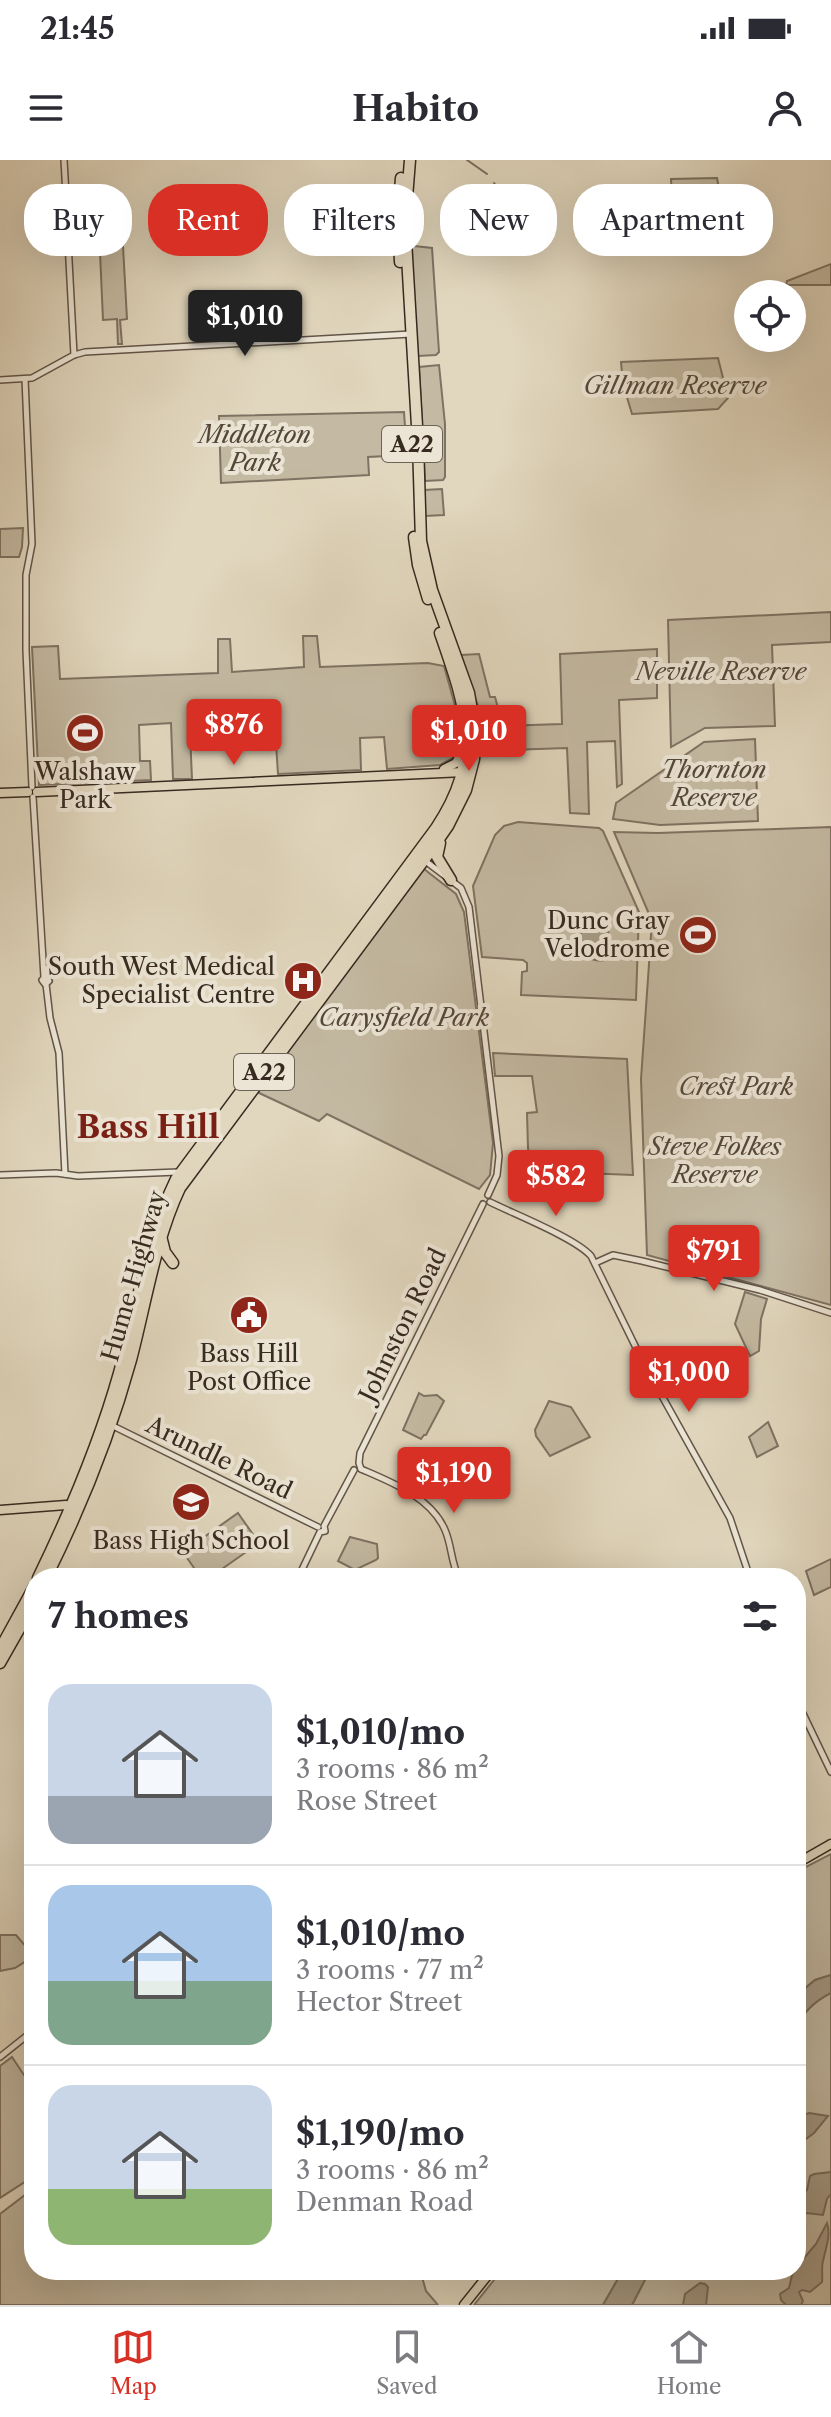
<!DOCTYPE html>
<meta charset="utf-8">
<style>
body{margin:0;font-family:"Libre Caslon Text",serif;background:#f2f2f3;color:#2b2b33;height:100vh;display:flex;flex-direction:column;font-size:30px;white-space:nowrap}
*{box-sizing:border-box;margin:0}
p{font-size:26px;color:#7c7c81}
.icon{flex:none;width:44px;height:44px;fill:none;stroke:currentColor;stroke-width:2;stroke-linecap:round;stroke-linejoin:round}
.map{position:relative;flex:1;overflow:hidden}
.drawer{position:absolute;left:24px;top:1408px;width:782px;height:712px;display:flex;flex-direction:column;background:#fff;border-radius:32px;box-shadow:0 8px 32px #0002}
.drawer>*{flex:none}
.hud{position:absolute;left:24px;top:24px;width:784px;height:72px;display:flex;gap:16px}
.fabs{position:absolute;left:734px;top:120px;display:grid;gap:16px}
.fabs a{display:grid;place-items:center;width:72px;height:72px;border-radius:50%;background:#fff;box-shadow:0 8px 32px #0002;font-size:40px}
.price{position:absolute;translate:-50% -68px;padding:0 18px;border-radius:8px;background:#d93025;color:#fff;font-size:26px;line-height:52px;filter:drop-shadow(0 2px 4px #0008)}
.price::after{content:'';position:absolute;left:50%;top:48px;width:24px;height:18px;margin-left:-12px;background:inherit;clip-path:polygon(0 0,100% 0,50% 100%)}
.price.on{background:#222;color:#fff}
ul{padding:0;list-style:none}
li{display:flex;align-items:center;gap:24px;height:200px;padding:0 24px}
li+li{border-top:2px solid #e1e1e2}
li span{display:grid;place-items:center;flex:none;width:224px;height:160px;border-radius:24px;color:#555}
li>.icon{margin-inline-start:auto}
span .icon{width:96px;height:96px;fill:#fffc;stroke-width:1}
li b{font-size:34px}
h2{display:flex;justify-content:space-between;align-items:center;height:96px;padding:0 24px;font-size:34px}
.chip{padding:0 28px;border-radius:32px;background:#fff;box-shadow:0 8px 32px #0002;font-size:28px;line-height:72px}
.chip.on{background:#d93025;color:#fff}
.status{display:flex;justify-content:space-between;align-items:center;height:56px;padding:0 40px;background:#fff;direction:ltr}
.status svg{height:22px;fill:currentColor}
header{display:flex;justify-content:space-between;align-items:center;height:104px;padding:0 24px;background:#fff;font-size:36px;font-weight:800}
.dock{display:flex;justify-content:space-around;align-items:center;height:112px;border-top:2px solid #e1e1e2;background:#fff;font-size:22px;color:#7c7c81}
.dock a{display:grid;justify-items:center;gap:4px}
.dock .on{color:#d93025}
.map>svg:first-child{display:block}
</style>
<div class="status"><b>21:45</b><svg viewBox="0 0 49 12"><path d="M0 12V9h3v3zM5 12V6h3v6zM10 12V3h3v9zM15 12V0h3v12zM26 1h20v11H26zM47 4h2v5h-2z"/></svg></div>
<header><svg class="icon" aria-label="menu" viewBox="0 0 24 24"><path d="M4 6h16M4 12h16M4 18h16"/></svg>Habito<svg class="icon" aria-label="person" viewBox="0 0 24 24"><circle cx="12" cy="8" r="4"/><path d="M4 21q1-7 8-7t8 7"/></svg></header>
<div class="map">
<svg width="831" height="2145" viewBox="0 0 831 2145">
<rect width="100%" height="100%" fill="#e1d7be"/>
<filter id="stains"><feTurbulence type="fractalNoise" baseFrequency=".0025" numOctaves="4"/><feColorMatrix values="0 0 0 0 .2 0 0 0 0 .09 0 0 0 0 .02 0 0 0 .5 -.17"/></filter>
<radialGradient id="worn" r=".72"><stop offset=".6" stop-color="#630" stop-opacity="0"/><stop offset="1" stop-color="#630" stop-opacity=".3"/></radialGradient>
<!-- green -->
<g fill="#c4baa3" stroke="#7e7262" stroke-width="2">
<path d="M717,18L721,39L672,40L671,19Z"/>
<path d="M112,42H115L116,68H122L127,159L120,160L122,184H118L117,159L103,160L99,70L113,68Z"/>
<path d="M414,86L432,88L439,192L436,195L418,196L411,88Z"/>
<path d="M831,104V125H786L787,121Z"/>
<path d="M718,198L728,238L718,249L632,254L623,224L621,202Z"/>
<path d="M439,205L445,264V317L443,320L425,321L419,207Z"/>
<path d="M404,252L407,295L368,297L369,315L221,323L219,256Z"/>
<path d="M442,329L444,355L425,356L424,330Z"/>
<path d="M23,368L22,387L19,397H0V369Z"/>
<path d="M831,452V482L772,485L775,566L705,568L671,587L668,460Z"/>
<path d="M303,476H317L320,507L428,503L444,506L457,553L456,596L440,605L387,609L384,577L360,578L361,610L278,614L275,569L190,573L192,619H173L171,563L139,565L140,601H150L151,620L39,625L32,487L58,486L60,519L218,513V479H230L232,512L304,507Z"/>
<path d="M657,489V538L619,540L622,624L617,627L615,581L587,582L589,654L570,653L567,588L482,591L479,549L461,495L479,494L490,537H495L503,566L562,564L560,494Z"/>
<path d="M755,579L758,661L660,665L613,659L616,643L704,582Z"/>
<path d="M518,662L599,668L603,671L639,752L636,840L521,835L522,812L527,811V803L523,800L482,797L473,726L495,675L504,666Z"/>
<path d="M831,667V1145L647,1095L641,919L652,761L614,672L658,673Z"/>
<path d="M424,709L456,734L464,752L493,983L490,1015L479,1029L327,954L319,961L257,932Z"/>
<path d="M493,893L627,899L633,1015L531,1011L528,988L527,953L537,952L532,916H495Z"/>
<path d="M745,1132L767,1139L761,1159L759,1191L750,1196L735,1164Z"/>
<path d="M419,1233L424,1236L437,1235L444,1241L426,1275H424L421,1279L403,1270Z"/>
<path d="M549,1241L571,1247L590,1277L550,1296L536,1276L535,1270Z"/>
<path d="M768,1262L778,1286L757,1297L749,1277Z"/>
<path d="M238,1353L259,1383L209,1418H201L183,1392Z"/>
<path d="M350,1377L377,1384L378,1398L376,1400L355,1410L338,1401Z"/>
<path d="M831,1399V1427L814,1435L806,1411Z"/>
<path d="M831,1694V1815L815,1820L796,1836V1712Z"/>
<path d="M0,1775H16L34,1796L15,1808L0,1811Z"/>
<path d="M831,1833V2145H632L650,2110H796V1868C803,1852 815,1841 831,1833Z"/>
<path d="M12,1897L34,1930V2016L0,2038V1906Z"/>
<path d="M34,2028V2110H420L426,2131L438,2145H0V2054Z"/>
<path d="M502,2110H623L603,2145H474Z"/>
</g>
<!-- water -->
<g fill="#a79c88" stroke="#7a6e5e" stroke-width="2">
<path d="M600,764L608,770L612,796C603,804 594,800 583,796C573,779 580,765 600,764Z"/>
<path d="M831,1815V1833C815,1841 803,1852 796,1868V1836L815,1820Z"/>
<path d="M809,1953L828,1956L814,1973L806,1979L796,1978V1958Z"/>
<path d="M831,2012V2034L827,2039L823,2055L806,2053L796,2056L797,2036L807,2030L810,2016L814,2014Z"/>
<path d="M827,2063C831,2076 826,2087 823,2101C821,2108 823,2115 822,2122L810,2132L802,2130L799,2132L803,2141L801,2145H786L781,2140L780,2134L789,2128L793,2111L816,2084Z"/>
<path d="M623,2110H650L632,2145H603Z"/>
<path d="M700,2123L705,2124L708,2127L706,2145H683L685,2134Z"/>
</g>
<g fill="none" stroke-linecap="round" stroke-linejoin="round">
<!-- stream -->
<g stroke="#7a6e5e" stroke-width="2">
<path d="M467,0L487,14"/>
<path d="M494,23L498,28"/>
</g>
<defs>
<g id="minor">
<path d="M64,0L66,35L71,38L66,44"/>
<path d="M66,35L62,39L66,44L74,195"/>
<path d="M25,219L32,384L26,415V490L32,627"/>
<path d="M0,220L32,218L74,195L85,192L411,174"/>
<path d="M33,637L44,817"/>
<path d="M424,700L461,728L469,747L499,996L497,1015L488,1035"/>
<path d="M45,817L49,821L45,824L42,820Z"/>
<path d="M46,824L50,858L59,893L65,1014"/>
<path d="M0,1015L56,1013L78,1016L178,1012"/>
<path d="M490,1042C514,1054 575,1078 591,1096L643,1202L730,1358L750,1418"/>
<path d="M595,1103L613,1095L642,1101L760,1130L831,1153"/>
<path d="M111,1265L318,1367"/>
<path d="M361,1309L359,1303L360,1293L483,1044"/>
<path d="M361,1309C391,1322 431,1337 445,1370C452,1386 451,1403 459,1418"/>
<path d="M298,1418L320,1372L325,1371L324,1366L354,1310"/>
<path d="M796,1539L831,1612"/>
<path d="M0,1897L34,1870"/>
</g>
<g id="major">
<path d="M444,609L456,603L463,589"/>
<path d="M37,632L464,612"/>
<path d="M0,633L28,632"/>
<path d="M0,1350L66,1345L75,1348"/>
<path d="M796,1704L831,1684"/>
<path d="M464,2145L492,2110"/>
</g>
<g id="highway">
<path d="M400,102L398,57L401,18"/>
<path d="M414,377L418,405L428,439"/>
<path d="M440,683L437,697L451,720"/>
<path d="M162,1080L165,1092L173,1103"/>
<path d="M38,1418C70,1352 99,1284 119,1213C136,1151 148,1076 176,1019L436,668C484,596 466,548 440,473"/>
<path d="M46,1418C81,1348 110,1276 131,1200C146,1143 155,1081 180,1028L430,692L448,666L466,630L474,599L476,573L469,533L432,430L421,381L418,283L405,63L410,0"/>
<path d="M0,1489L34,1427"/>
<path d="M0,1503L34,1443"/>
</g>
</defs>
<!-- minor casing -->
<use href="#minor" stroke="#625548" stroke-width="8"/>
<!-- major casing -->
<use href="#major" stroke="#372a20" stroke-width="11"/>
<!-- highway casing -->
<use href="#highway" stroke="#372a20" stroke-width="13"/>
<!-- minor -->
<use href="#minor" stroke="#ece5d5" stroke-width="5"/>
<!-- major -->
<use href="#major" stroke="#e1d7be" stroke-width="8"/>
<!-- highway -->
<use href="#highway" stroke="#e1d7be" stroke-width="10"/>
</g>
<!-- icons -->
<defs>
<symbol id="stadium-disc" viewBox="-11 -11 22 22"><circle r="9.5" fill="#8f2418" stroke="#ece5d5"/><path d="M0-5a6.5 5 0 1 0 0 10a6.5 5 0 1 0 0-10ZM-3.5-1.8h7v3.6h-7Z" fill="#fff"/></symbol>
<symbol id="hospital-disc" viewBox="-11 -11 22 22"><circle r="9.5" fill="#8f2418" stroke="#ece5d5"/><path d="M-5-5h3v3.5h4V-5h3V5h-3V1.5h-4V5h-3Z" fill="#fff"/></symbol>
<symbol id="civic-disc" viewBox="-11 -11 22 22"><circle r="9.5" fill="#8f2418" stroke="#ece5d5"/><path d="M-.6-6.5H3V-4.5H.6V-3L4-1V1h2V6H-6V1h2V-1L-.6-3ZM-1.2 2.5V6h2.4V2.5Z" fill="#fff"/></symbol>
<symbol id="school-disc" viewBox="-11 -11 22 22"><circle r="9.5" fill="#8f2418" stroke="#ece5d5"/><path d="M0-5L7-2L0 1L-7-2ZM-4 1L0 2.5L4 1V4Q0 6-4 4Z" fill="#fff"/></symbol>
</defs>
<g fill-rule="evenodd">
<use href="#stadium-disc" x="63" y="551" width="44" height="44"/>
<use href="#stadium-disc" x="676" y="753" width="44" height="44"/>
<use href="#hospital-disc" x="281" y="799" width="44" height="44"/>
<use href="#civic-disc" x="227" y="1133" width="44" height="44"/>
<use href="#school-disc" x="169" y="1320" width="44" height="44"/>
</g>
<g text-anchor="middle" stroke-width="8" stroke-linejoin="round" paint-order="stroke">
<!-- shield labels -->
<g fill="#ece5d5" stroke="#6d6256" stroke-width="2">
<rect x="382" y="266" width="60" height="36" rx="6"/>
<rect x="234" y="894" width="60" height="36" rx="6"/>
</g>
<g font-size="22" font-weight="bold" fill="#372a20">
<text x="412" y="292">A22</text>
<text x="264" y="920">A22</text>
</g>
<!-- park labels -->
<g font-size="24" font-style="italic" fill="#53473a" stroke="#ece5d5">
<text x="675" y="234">Gillman Reserve</text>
<text x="255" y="283">Middleton<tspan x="255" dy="28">Park</tspan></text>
<text x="721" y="520">Neville Reserve</text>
<text x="714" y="618">Thornton<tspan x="714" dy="28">Reserve</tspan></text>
<text x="404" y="866">Carysfield Park</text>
<text x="736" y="935">Crest Park</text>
<text x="715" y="995">Steve Folkes<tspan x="715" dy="28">Reserve</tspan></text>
</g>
<!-- poi labels -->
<g font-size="24" fill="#372a20" stroke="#ece5d5">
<text x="85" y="620">Walshaw<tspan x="85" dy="28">Park</tspan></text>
<text x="670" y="769" text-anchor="end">Dunc Gray<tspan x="670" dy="28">Velodrome</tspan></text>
<text x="275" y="815" text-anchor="end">South West Medical<tspan x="275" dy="28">Specialist Centre</tspan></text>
<text x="249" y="1202">Bass Hill<tspan x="249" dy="28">Post Office</tspan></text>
<text x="191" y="1389">Bass High School</text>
</g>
<!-- street labels -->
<g font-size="24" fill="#372a20" stroke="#ece5d5">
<text transform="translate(134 1116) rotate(-74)" y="8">Hume Highway</text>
<text transform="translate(403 1165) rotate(-64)" y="8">Johnston Road</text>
<text transform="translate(219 1298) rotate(26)" y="8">Arundle Road</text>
</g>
<!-- district labels -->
<g font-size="32" font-weight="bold" fill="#7a1f14" stroke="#ece5d5">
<text x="148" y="978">Bass Hill</text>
</g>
</g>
<rect width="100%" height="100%" filter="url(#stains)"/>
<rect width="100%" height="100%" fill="url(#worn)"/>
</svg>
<div class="fabs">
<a><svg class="icon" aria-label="locate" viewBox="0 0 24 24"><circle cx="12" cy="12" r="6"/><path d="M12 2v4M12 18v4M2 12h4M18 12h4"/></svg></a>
</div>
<b class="price on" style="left:245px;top:198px">$1,010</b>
<b class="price" style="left:234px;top:607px">$876</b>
<b class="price" style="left:469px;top:613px">$1,010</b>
<b class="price" style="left:556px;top:1058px">$582</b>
<b class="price" style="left:714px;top:1133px">$791</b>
<b class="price" style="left:689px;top:1254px">$1,000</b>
<b class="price" style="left:454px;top:1355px">$1,190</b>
<div class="hud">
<a class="chip">Buy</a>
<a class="chip on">Rent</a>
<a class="chip">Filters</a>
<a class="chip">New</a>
<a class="chip">Apartment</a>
</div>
<section class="drawer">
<h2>7 homes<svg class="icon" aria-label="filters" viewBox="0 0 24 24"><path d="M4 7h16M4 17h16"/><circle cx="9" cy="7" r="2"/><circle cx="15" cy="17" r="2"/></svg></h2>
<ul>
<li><span style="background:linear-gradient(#c9d6e8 70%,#9aa5b1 0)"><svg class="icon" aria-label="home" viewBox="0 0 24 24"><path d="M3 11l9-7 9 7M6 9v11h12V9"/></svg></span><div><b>$1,010/mo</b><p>3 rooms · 86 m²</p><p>Rose Street</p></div></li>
<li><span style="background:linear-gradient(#a9c7e8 60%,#7fa58c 0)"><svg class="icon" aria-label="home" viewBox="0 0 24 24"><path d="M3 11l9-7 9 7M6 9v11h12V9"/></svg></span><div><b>$1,010/mo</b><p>3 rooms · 77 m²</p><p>Hector Street</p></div></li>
<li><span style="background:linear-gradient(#c9d6e8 65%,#8fb573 0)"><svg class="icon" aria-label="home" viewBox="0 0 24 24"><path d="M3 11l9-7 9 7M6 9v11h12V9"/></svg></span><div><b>$1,190/mo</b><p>3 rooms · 86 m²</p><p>Denman Road</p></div></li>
</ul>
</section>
</div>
<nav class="dock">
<a class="on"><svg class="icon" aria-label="map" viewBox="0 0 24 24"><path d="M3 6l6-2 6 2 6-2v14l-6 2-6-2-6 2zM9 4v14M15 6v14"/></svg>Map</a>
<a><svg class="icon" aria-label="saved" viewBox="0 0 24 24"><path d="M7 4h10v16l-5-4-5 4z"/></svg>Saved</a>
<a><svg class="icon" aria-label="home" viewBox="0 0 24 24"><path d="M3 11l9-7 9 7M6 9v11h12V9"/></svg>Home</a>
</nav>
